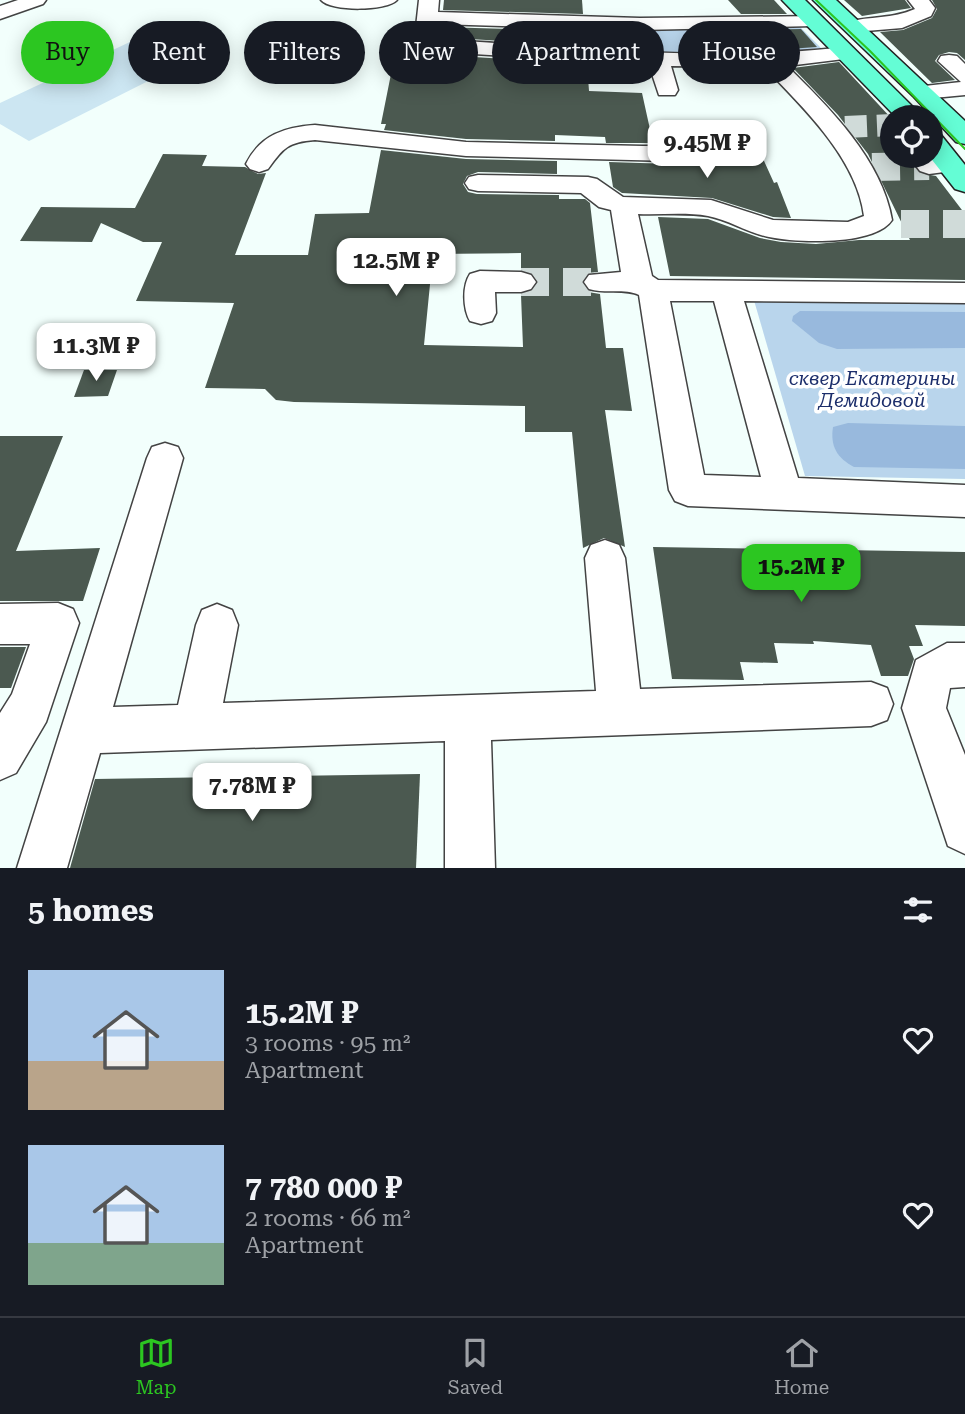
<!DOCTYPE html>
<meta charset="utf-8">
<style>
body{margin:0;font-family:"Roboto Serif",serif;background:#242831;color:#f1f3f6;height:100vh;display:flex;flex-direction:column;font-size:26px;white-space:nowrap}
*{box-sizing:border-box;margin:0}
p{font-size:23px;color:#9ea1a6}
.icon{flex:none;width:38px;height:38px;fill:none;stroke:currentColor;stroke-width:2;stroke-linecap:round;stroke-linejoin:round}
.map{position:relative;height:868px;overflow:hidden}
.side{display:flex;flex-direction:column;background:#171b24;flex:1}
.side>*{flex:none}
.hud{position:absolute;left:21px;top:21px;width:924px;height:63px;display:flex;gap:14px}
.controls{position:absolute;left:880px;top:105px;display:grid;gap:14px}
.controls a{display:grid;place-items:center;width:63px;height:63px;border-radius:50%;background:#171b24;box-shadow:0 4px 18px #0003;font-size:35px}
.price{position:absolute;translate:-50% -60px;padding:0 16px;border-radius:14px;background:#fff;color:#222;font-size:23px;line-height:46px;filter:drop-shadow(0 2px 4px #0008)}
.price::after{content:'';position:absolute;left:50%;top:42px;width:21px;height:16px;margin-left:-10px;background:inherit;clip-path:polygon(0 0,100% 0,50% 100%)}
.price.selected{background:#2cc621;color:#111}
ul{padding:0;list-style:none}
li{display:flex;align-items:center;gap:21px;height:175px;padding:0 28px}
li span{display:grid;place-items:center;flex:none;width:196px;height:140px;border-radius:0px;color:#555}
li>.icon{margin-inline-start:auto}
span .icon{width:84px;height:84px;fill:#fffc;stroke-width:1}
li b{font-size:30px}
h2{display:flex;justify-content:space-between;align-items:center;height:84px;padding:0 28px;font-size:30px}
.chip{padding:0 24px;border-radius:32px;background:#171b24;box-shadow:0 4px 18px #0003;font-size:24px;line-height:63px}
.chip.selected{background:#2cc621;color:#111}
.menu{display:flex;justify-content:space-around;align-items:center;height:98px;border-top:2px solid #363941;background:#171b24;font-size:19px;color:#9ea1a6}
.menu a{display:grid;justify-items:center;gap:4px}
.menu .selected{color:#2cc621}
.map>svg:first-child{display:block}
</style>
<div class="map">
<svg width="965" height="868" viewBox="0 0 965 868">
<rect width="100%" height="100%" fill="#f2fffc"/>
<!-- green -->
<g fill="#b9d5ec">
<path d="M800,27L824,51L771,58L603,52L598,28Z"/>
<path d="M753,297L965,301V479L805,476Z"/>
</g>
<!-- forest -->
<g fill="#98b9dd">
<path d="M800,311L965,312V348L837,349L819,343L792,321L793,316Z"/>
<path d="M848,423L965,426V469L854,467C837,458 830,446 833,427Z"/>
</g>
<!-- pitch -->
<path fill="#cce6f2" d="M132,41L182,64L29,141L0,124V103Z"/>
<!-- building -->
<g fill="#4b5950" fill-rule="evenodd">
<path d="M444,0H582L583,14L443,10Z"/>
<path d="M728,0H774L787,14H741Z"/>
<path d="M844,0H905L911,8L862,16Z"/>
<path d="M932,0H965V60L957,53L949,52L939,55L935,61L955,80L932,83L880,32L903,30L932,18L937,9Z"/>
<path d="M440,27L585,31L586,46L438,37Z"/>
<path d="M801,29L817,47L773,50L755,30Z"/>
<path d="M396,49H414L424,54L587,64L589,91L642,93L653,143H606L605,137L555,135V141L466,139L384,130L386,124H381Z"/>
<path d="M839,62L892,119V156H921L923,158L918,159L914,168L919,173L936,176L965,214V280L670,276L658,217L708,219L760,238L781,242L816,244L859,240H910L868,154L838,115L793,68Z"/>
<path d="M381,150L466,159L557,161V174L478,172L467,176L463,184L468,192L477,194L559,195V199H585L590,203L598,272L587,273L581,282L588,292L600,294L606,348H623L632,411L605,410L625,547L604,538L583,548L572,432H525V406L294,402L276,400L265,389L205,388L234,303L136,301L162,242H143L101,223L92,242L20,241L41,207L135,208L163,154L207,155L202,166L245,167L258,174L266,173L235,255H308L315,214L369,213ZM521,253V269L532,272L539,282L532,292L521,295L523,347L424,345L433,254Z"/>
<path d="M759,150L774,183L777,182L791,218L773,217L712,198L622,193L613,187L609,162L672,164L702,151Z"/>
<path d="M84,370H117L108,396L74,397Z"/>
<path d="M0,436H63L16,551L100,548L83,601H0Z"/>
<path d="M653,547L965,552V626L915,625L923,646H909L914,659L908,676H881L871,645L813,641L814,644L774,643L778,663L740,662L744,680L672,679Z"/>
<path d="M0,647H26L11,688H0Z"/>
<path d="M420,774L416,868H70L95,779Z"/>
</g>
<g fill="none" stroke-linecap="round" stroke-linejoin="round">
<!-- minor-tunnel-far1 -->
<path stroke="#d0dbd9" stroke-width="22" stroke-dasharray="22 10" stroke-linecap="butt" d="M845,127L892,125"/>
<!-- minor-tunnel -->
<g stroke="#d0dbd9" stroke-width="28" stroke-dasharray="28 14" stroke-linecap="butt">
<path d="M872,167L929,166"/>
<path d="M901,224H965"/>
<path d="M521,282H599"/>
</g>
<defs>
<g id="minor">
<path d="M18,0H46L43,4L0,19V6Z"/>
<path d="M321,0H397C387,11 331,12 321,0Z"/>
<path d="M419,0H439L438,12L640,18L820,16L823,20L820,24L813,26L640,30L437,24L435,39C569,47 703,62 836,48L844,49L847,54L844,59L787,66C829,107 882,160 892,220C875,246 797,243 769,237C748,233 729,220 708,216C686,212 661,215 638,214L652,276L658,280L965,283V303L744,301L798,478L965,485V517L688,506L675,501L669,490L639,295C625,288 605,294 589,289L584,282L589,275L621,272L611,210L599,207L581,193L478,191L469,189L465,183L469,177L478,175L588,177L597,179L623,197L711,200L773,220L848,222L864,216C857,159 803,107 764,67L671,66L678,90L675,95H659L649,65L424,51L417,49L414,45ZM670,301H714L761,477L704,475Z"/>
<path d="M908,0H929L935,8L931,16L902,28L854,32L847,30L844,26L847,22C870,16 892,19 915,9Z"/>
<path d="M949,55L957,56L965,64V95L923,99L915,97L912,92L915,87L961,82L938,61L941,56Z"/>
<path d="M315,125L466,142L643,146H673L683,139L690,127L699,125L708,127L711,132L698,152L672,161L466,156L315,140C288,142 283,148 268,169L259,172L250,169L246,164C260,135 285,127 315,125Z"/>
<path d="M951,157L960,160L964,165L960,170L929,174L920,171L916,166L920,161Z"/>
<path d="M480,271L521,272L531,275L536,282L531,289L521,292H495L496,313L492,321L481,324L470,321C463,309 462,286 470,274Z"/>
<path d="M165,443L178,447L183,458L113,707L178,705L196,625L202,610L217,604L232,610L238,625L223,703L596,691L585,558L591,545L605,540L619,545L625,558L640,689L871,682L887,688L893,704L887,720L871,726L491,740L495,868H445V741L100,753L67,868H17L147,458L152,447Z"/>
<path d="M58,603L73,609L79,623L46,722L16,773L0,780V713L12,694L30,644H0V604Z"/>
<path d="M947,643H965V687L950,688L946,708L965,755V854L948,846L902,708L916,660Z"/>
</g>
<g id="major">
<path d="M782,0H805L923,117H896Z"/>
<path d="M813,0H836L965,121V144L956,142L914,97Z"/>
<path d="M931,133L941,135L965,165V192L955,189L929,156H931Z"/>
</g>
</defs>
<!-- minor casing -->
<use href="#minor" stroke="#434343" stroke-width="3"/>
<!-- major casing -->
<use href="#major" stroke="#212121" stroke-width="3"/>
<!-- minor -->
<use href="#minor" fill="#fff" fill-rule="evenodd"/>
<!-- major -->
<use href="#major" fill="#64fdd5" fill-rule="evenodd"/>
<!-- tram -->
<path stroke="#2cc621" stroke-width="2" d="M816,0L870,51L965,149"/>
</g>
<g text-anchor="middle" stroke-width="7" stroke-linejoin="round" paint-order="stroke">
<!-- park labels -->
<g font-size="19" font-style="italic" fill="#1c2e6b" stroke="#fff">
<text x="872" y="385">сквер Екатерины<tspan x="872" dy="22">Демидовой</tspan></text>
</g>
</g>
</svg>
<div class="controls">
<a><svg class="icon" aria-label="locate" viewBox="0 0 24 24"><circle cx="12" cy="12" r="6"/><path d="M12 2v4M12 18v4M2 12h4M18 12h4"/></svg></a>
</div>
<b class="price" style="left:707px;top:180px">9.45M ₽</b>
<b class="price" style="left:396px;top:298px">12.5M ₽</b>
<b class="price" style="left:96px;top:383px">11.3M ₽</b>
<b class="price selected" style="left:801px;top:604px">15.2M ₽</b>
<b class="price" style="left:252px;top:823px">7.78M ₽</b>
<div class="hud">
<a class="chip selected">Buy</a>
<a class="chip">Rent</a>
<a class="chip">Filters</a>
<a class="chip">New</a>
<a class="chip">Apartment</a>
<a class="chip">House</a>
</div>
</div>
<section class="side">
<h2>5 homes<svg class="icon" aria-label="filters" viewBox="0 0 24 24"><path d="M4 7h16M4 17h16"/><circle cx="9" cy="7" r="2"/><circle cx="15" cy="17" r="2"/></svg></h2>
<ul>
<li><span style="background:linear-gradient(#a9c7e8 65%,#b9a48a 0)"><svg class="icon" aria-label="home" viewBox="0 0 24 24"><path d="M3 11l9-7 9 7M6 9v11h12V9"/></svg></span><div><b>15.2M ₽</b><p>3 rooms · 95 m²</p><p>Apartment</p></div><svg class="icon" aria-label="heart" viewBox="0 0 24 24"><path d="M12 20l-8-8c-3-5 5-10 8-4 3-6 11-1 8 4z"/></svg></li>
<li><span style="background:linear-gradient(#a9c7e8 70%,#7fa58c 0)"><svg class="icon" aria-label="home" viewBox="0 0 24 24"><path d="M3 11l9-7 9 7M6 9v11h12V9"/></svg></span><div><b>7 780 000 ₽</b><p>2 rooms · 66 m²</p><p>Apartment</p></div><svg class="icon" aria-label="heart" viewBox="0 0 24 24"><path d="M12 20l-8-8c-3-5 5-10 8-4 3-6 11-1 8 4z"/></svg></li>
</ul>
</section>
<nav class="menu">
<a class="selected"><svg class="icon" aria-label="map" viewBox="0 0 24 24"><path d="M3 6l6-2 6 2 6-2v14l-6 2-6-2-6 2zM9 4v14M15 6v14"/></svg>Map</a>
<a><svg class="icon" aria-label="saved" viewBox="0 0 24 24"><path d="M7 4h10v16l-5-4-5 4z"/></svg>Saved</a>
<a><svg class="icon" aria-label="home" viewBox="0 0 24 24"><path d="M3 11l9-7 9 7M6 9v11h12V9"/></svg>Home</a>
</nav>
